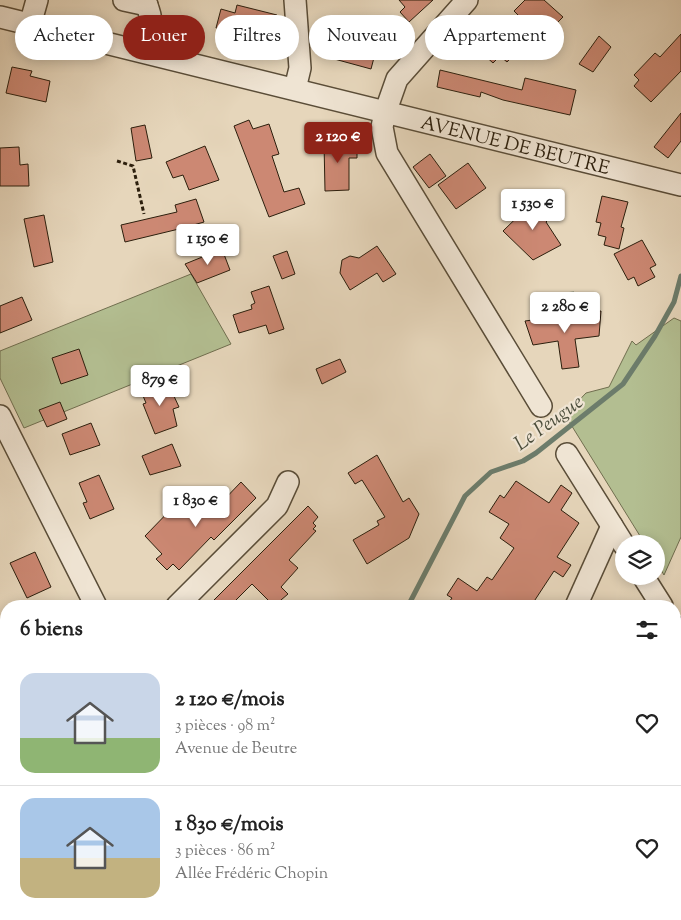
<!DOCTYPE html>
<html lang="fr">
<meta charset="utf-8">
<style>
body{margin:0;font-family:"Sorts Mill Goudy",serif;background:#f6f6f6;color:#222;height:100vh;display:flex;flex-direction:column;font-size:19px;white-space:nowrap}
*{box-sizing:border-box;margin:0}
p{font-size:16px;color:#767676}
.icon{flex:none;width:28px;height:28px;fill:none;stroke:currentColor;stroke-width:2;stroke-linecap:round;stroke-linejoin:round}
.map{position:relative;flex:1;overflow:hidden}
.drawer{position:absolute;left:0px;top:600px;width:681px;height:320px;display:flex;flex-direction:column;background:#fff;border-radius:20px 20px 0 0;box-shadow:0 2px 12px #0003}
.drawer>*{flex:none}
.guide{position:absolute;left:15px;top:15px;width:651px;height:45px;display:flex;gap:10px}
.buttons{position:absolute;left:615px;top:535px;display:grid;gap:10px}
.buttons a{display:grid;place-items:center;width:50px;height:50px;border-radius:50%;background:#fff;box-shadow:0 2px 12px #0003;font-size:25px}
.price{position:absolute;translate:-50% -42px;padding:0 11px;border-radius:5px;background:#fff;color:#222;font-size:16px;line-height:32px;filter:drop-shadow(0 1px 2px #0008)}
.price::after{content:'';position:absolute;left:50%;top:30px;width:15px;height:11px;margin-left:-8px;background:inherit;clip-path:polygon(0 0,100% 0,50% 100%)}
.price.current{background:#8f2418;color:#fff}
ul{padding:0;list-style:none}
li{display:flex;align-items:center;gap:15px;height:125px;padding:0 20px}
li+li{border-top:1px solid #e0e0e0}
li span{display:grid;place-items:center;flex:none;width:140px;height:100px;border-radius:15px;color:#555}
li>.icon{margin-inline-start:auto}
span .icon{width:60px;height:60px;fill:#fffc;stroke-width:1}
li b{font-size:21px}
h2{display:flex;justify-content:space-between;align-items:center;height:60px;padding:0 20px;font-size:21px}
.pill{padding:0 18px;border-radius:22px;background:#fff;box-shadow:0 2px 12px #0003;font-size:18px;line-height:45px}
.pill.current{background:#8f2418;color:#fff}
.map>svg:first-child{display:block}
</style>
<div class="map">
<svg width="681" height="920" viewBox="0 0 681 920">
<rect width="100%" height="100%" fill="#e6d6bb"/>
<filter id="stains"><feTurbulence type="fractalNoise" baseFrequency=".004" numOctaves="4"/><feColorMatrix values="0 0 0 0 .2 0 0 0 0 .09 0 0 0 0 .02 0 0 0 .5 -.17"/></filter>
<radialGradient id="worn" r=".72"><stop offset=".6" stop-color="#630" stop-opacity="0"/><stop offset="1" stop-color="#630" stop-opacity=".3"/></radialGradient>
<!-- green -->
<g fill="#b3be91" stroke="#706e4f">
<path d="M191,274L231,344L24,428L0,378V351Z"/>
<path d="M674,318L681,321V537L664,575L656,562V544H645L565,415L586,393L609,387L632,341L636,345Z"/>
<path d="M6,673V766L0,769V676Z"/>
<path d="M163,914H223L227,920H151Z"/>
</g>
<!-- water -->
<path fill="#97baaa" stroke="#6c7c6b" d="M574,292L576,306L547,310L545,295Z"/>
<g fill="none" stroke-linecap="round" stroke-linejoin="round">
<!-- stream -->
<g stroke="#6c7c6b" stroke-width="5">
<path d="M408,606L465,496L491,472L523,461L536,453L623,384L655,336L674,302L681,276"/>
<path d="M283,920L284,914"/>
</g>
</g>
<!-- building -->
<g fill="#cc8873" stroke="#2c1f0d">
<path d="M399,0H433L409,22L400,12L405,7Z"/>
<path d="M525,0H544L563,17L553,27L547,21L507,62L500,56L493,63L471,43L487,27L507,45L526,23L514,11Z"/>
<path d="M237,5L277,15V17L262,19L266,21L261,40L216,28L221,9L235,13Z"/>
<path d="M681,34V71L651,102L634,86L639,80L634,75L655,53L660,57Z"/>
<path d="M599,36L611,47L593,72L579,64Z"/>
<path d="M332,38L376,50L371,69L327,57Z"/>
<path d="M12,67L32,71L30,76L50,81L46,102L6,93Z"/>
<path d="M440,70L522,90L525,78L576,90L570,115L503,100L481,92L480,97L437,87Z"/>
<path d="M681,113V141L668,158L654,147Z"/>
<path d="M249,120L253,129L269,124L279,154L272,156L284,192L299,188L305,204L269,217L234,126Z"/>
<path d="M145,125L152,158L136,161L131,128Z"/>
<path d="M357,141V158H349V190L325,191L324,142Z"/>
<path d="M205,146L219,180L189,190L183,175L173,178L166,162Z"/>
<path d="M19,147L20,165L28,164L29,186H0V148Z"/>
<path d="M430,154L446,176L429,188L413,167Z"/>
<path d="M468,163L486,188L456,209L438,185Z"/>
<path d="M602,196L628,202L621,227L624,228L619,249L604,245L606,237L598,235L601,223L596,222Z"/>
<path d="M196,199L204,222L183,228L125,242L121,225L177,212L175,205Z"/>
<path d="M536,199L553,215L546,222L561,245L533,260L503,231Z"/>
<path d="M44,215L53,262L34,267L24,219Z"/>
<path d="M642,240L656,265L650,268L655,277L638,286L634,277L628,280L614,254Z"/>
<path d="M377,246L396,274L383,282L377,273L350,290L340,273L342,260L350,256L359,258Z"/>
<path d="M222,249L230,270L197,283L185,264Z"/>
<path d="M287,251L295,274L282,279L273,256Z"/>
<path d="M269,286L284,329L269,334L266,325L239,333L233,315L252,309L251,305L255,303L251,292Z"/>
<path d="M22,297L32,320L0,333V306Z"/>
<path d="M601,311L599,336L575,339L579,367L562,369L558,341L533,345L525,321Z"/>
<path d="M79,349L88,375L61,384L52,358Z"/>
<path d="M340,359L346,372L322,384L316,369Z"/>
<path d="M167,381L179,407L173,409L177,426L155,434L143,404L146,403L141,391Z"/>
<path d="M60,402L67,419L47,427L39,410Z"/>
<path d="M91,423L100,445L70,455L62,434Z"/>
<path d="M172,444L181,466L150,475L142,456Z"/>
<path d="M377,455L403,502L409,498L419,514L409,538L367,564L353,540L379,525L377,521L385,517L362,480L355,484L348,473Z"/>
<path d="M99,475L114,509L90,519L83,503L87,502L79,483Z"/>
<path d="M516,481L549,503L561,485L572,493L561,510L579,523L557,557L571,565L563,577L554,571L531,606H446L452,598L447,595L458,578L477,591L487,577L492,580L514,548L500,538L509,524L489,512L500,495L504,498Z"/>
<path d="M241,482L256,498L214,540L211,537L179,570L173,564L167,570L156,559L162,554L145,536L178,502L195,520L216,499L219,505Z"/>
<path d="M308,506L318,517L313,523L316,526L313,529L316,531L289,560L298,568L281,587L288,594L274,606L252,584L230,606H208Z"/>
<path d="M35,552L51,587L27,598L10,563Z"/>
</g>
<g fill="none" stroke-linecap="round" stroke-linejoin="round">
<defs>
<g id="minor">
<path d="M124,0L147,5"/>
<path d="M144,0C154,17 152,34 149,53"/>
<path d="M295,0L300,68L295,89"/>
<path d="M467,0L397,79L385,113L382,127L387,153L541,406"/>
<path id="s1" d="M0,17L681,185"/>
<path d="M30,25L37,0"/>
<path d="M0,416L96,606"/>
<path d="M567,454L624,545"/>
<path d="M643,576L662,606"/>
<path d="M177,606L277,506L288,482"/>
<path d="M576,606L612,526"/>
<path d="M675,627L676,629"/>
<path d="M243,914L247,920"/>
<path d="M427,920L431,914"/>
</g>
</defs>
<!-- minor casing -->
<use href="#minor" stroke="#5a4d38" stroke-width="24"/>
<!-- path -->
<path stroke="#2c1f0d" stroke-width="3" stroke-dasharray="4 2.5" stroke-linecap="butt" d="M117,161L133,166L144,214"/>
<!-- minor -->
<use href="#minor" stroke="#efe4d3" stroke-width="21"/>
</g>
<g text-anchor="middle" stroke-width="4.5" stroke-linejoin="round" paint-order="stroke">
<!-- street labels -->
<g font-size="19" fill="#2c1f0d" stroke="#efe4d3">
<text dy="7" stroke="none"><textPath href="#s1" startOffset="531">AVENUE DE BEUTRE</textPath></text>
</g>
<!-- water labels -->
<g font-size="20" font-style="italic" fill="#4c4e3c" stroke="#efe4d3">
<text transform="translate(548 422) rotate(-36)" y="7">Le Peugue</text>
</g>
</g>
<rect width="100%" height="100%" filter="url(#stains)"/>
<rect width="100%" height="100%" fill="url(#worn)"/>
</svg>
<div class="buttons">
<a><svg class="icon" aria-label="layers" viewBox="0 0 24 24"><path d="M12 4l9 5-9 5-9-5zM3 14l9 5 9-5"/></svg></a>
</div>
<b class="price current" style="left:338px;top:164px">2 120 €</b>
<b class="price" style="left:533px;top:231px">1 530 €</b>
<b class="price" style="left:208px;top:266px">1 150 €</b>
<b class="price" style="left:565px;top:334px">2 280 €</b>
<b class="price" style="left:160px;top:407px">879 €</b>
<b class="price" style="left:196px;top:528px">1 830 €</b>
<div class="guide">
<a class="pill">Acheter</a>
<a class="pill current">Louer</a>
<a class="pill">Filtres</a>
<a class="pill">Nouveau</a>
<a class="pill">Appartement</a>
</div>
<section class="drawer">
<h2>6 biens<svg class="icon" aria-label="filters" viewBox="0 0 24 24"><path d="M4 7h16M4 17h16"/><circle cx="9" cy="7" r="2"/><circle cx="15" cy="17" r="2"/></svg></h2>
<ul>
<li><span style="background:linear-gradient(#c9d6e8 65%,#8fb573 0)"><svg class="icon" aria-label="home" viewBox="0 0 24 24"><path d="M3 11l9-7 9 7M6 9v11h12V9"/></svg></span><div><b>2 120 €/mois</b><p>3 pièces · 98 m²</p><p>Avenue de Beutre</p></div><svg class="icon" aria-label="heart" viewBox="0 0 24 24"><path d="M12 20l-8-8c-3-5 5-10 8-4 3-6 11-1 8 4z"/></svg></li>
<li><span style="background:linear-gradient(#a9c7e8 60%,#c2b280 0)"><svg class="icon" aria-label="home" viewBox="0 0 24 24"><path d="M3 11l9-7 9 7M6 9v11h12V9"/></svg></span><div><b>1 830 €/mois</b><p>3 pièces · 86 m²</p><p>Allée Frédéric Chopin</p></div><svg class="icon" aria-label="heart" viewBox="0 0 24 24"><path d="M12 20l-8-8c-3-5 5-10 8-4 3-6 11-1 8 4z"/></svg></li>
</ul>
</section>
</div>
